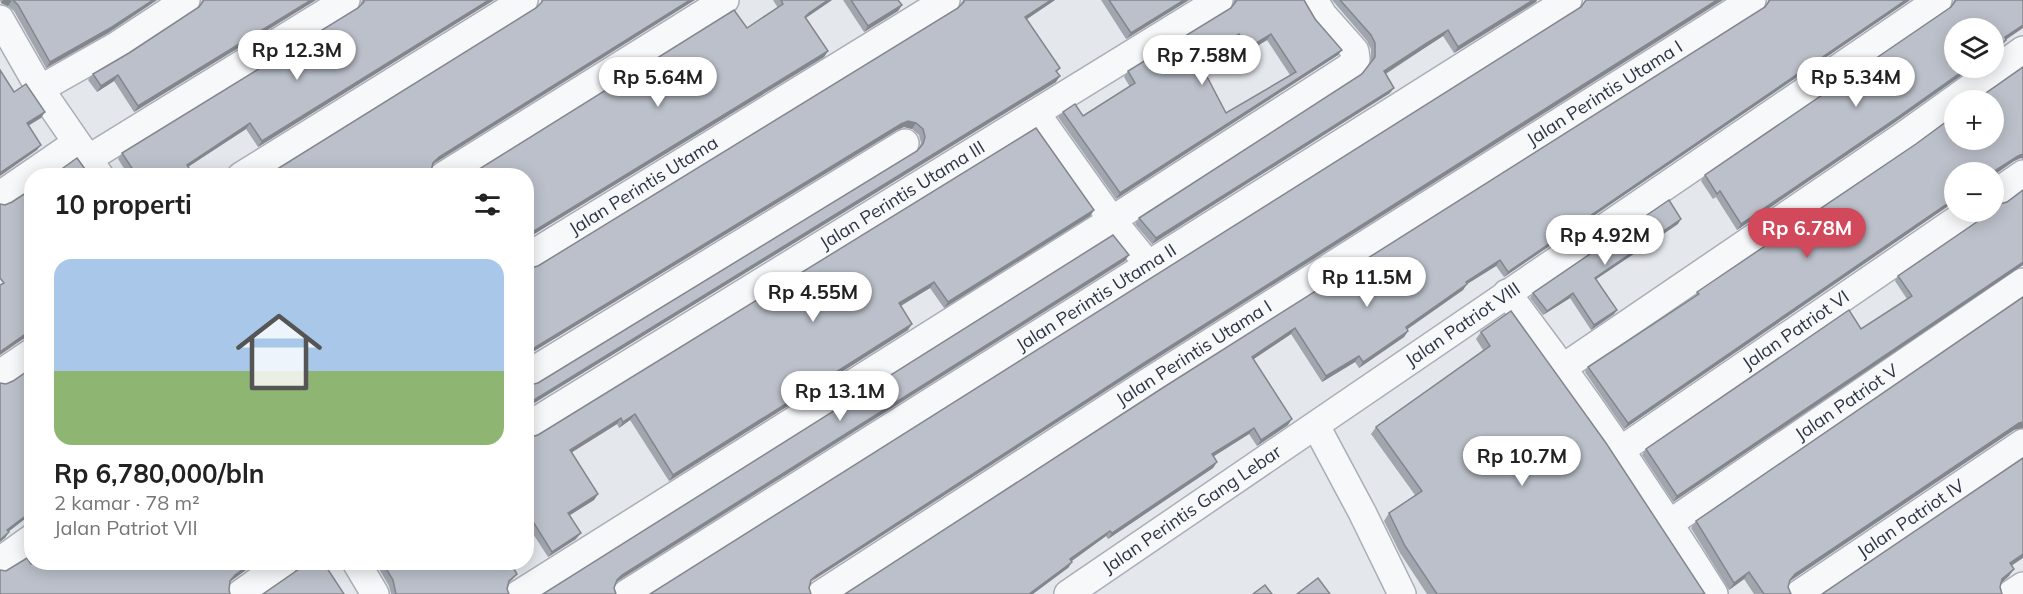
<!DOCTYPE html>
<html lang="id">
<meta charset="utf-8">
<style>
body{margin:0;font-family:Mulish,sans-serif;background:#f2f2f2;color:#222;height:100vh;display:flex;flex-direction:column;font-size:22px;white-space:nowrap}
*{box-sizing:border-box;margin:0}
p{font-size:20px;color:#767676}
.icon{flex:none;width:33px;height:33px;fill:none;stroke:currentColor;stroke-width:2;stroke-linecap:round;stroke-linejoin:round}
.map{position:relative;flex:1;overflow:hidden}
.side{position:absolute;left:24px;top:168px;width:510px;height:402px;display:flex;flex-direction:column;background:#fff;border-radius:24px;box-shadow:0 3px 15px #0003}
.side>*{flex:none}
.controls{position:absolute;left:1944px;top:18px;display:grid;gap:12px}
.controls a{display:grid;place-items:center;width:60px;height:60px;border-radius:50%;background:#fff;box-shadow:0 3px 15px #0003;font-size:30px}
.price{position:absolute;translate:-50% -51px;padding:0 14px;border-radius:21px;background:#fff;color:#222;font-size:20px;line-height:39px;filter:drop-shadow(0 2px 3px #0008)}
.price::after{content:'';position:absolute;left:50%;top:36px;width:18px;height:14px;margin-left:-9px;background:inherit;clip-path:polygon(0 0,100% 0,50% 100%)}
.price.selected{background:#d1495b;color:#fff}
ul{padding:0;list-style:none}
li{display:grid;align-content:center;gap:12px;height:318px;padding:0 30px}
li+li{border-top:2px solid #e0e0e0}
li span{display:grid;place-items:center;height:186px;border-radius:18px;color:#555}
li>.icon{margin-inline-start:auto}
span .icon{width:108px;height:108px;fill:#fffc;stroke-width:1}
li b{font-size:26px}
h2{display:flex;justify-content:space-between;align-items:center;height:72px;padding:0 30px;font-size:26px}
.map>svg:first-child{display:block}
</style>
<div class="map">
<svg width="2023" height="594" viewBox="0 0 2023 594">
<rect width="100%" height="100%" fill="#e4e7ec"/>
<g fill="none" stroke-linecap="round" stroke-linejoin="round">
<defs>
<g id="minor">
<path d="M0,19L40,89L100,176"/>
<path d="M40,89L116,46L186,0"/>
<path d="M1036,113L1112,220L1148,264"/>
<path d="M88,159L346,0"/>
<path d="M241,176L524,0"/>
<path d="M443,176L725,0"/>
<path d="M1994,194L2023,174"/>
<path d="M0,195L76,143"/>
<path id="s1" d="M526,258L946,0"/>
<path d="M1507,293C1581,390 1649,490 1714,594"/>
<path d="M1564,367L1903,136L2023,50"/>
<path d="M0,374L32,352"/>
<path d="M526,375L905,143"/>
<path d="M1316,426L1362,512L1402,594"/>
<path id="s2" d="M526,427L1219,0"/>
<path id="s3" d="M1621,450L1968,212"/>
<path id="s4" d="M1670,523L2023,282"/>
<path d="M0,561L32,538"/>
<path d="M356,562L375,594"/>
<path d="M240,594L285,562"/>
<path d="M519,594L1112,220L1349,67L1356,59L1355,51L1323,15L1314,0"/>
<path id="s5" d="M626,594L1568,0"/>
<path id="s6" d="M821,594L1151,380L1752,0"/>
<path id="s7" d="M1068,594L1938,0"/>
<path id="s8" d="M1799,594L2023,443"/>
<path d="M2011,594L2023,586"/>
</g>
</defs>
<!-- minor casing -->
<use href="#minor" stroke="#a9aeb7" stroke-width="30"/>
<!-- minor -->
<use href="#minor" stroke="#f7f8fa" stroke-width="27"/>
</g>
<!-- wall -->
<g fill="#a1a5ae" fill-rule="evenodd">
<path d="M0,0H157L108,33L46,68L14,11L8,6L1,3Z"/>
<path d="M202,0H316L134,112L114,81L97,92L88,80L93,74L129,53L199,7L200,6Z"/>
<path d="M362,0H494L258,147L246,129L188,167L194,176H129L118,159L122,153L358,8L360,6Z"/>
<path d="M773,0H832L806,18L828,51L824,57L526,239V176L778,8Z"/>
<path d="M843,0H898L902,5L898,11L864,32Z"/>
<path d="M963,0H1055L1027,19L1060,68L1057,72L1056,82L526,408L530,385L538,383L917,151L919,148L921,143L919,135L912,129L904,127L897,130L526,356V267L530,268L538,266L958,8Z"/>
<path d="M1101,0H1189L1126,39Z"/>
<path d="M1234,0H1304L1338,55L1116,199L1058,117L1063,112L1083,116L1130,87L1124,77L1128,71L1231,8L1233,5ZM1235,40L1244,54L1267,40L1290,75L1226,113L1204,71L1203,60Z"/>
<path d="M1332,0H1537L1536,2L1454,53L1443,36L1423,49L1386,74L1390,93L1152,244L1135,224L1139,218L1362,74L1371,63V49L1367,41Z"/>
<path d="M1768,0H1910L1504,277L1496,266L1467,284L1463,290L1407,329L1408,331L1404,337L1359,368L1355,362L1322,382L1291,334L1253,359L1288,425L1257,446L1249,434L1213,456L1217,462L1213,468L1108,539L1106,536L1072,561V562L1068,568L845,594L1765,7L1767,5Z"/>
<path d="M1954,0H2023L2006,40L2002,46L1894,123L1737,230L1716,197L1713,199L1701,181L1705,175L1951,7Z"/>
<path d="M1916,144L2021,158L2014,161L1994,175V172H1954V202L1624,429L1585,372L1588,367L1694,298L1697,292Z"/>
<path d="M2023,190V265L1673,502L1642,455L1646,449L1861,329L1907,299L1895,281L1898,276L1982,218L1984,212H1994L2000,204L2007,202Z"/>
<path d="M1094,210L1090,216L944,308L930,288L901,306L908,330L669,481L630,420L619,428L617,424L572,452L598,494L594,500L569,515L576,539L548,557L528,526L531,437Z"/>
<path d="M1678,224L1596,279L1617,310L1614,314L1591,330L1570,298L1543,315L1530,298L1533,293Z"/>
<path d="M1481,332L1705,594H1427L1400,553L1384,521L1389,513L1415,495L1371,434L1376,427L1483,350L1476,339Z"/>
<path d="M2021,427L2014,430L1790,581L1788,587L1791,594H1754L1744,579L1729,590L1691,528L1696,521Z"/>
<path d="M375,562H510L513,579L509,583L507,589L509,594H391L389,586Z"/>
</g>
<!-- shaded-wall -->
<g fill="#83868d">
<path d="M3,0H12L8,6L1,3Z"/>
<path d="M153,0H157L108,33L46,68L50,62Z"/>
<path d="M311,0H316L134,112L138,106Z"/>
<path d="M489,0H494L258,147L262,141Z"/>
<path d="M690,0H695L435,163L429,169L439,157Z"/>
<path d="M828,0H832L804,19L809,13Z"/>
<path d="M1051,0H1055L1021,23L1025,17Z"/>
<path d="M1184,0H1189L1126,39L1131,33Z"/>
<path d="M1533,0H1537L1536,2L1454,53L1458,47Z"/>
<path d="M1717,0H1723L1143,367L812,581L807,586L817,575L1147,361Z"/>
<path d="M1906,0H1910L1504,277L1508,272Z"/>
<path d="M902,5L898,11L864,32L868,26Z"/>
<path d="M2023,25V28L2001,43L2005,37Z"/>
<path d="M1448,30L1443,36L1380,77L1384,71Z"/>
<path d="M1239,34L1235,40L1197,63L1201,57Z"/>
<path d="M1271,34L1267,40L1244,54L1248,48Z"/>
<path d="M2006,40L2002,46L1994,52V49Z"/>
<path d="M1342,50L1338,55L1116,199L1120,193Z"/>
<path d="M828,51L824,57L526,239V236Z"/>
<path d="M1967,68H1972L1894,123L1737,230L1741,224Z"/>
<path d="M118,75L114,81L97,92L101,86Z"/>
<path d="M1060,76L1056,82L526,408V405Z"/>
<path d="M1394,88L1390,93L1152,244L1156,238Z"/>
<path d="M45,112L41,118L23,129L27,123Z"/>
<path d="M908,121L916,123L912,129L904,127L897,130L526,356V353L901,124Z"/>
<path d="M250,123L246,129L183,170L187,165Z"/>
<path d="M41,145L37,150L0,176V173Z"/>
<path d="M2023,154V159L2021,158L2014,161L1994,175L1993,172L2018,156Z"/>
<path d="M1954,199V202L1624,429L1628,423Z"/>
<path d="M1094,210L1090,216L944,308L948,302Z"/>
<path d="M1681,219L1678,224L1592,282L1595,278Z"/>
<path d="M1129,255L1125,261L618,581L612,586L622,575Z"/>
<path d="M1500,260L1496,266L1467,284L1463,290L1402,333L1406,327L1466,282Z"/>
<path d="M2023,262V265L1673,502L1677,496Z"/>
<path d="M934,282L930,288L895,309L899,303Z"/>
<path d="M1573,293L1570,298L1543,315L1547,311Z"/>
<path d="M1617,310L1614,314L1591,330L1594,325Z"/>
<path d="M912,324L908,330L669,481L673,475Z"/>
<path d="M1295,328L1291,334L1248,363L1252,357Z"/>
<path d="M1408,331L1404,337L1359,368L1363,362Z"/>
<path d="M32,332V337L23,339L0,355V352L27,333Z"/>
<path d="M1359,356L1355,362L1322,382L1326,376Z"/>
<path d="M635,414L630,420L619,428L623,422Z"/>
<path d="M621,418L617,424L566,456L570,450Z"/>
<path d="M1292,419L1288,425L1257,446L1261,440Z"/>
<path d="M2023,422V428L2014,430L1790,581V580L1795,574L2019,423Z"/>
<path d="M1254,428L1249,434L1208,460L1212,454Z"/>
<path d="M1217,462L1213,468L1108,539L1112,533Z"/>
<path d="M598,494L594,500L564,519L568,513Z"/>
<path d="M32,511L30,515L3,536L7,530Z"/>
<path d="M1110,531L1106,536L1066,565L1070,559Z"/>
<path d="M9,532L5,538L0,542V540Z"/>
<path d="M581,533L576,539L548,557L552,552Z"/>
<path d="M2023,554V558L2005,570L2010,563Z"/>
<path d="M253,562H257L231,581L226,587L235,575Z"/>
<path d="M1072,562L1068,568L1033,594H1029Z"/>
<path d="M2014,569L2009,576L1997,587L2002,579Z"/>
<path d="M1749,572L1744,579L1729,590L1734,583Z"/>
</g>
<!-- building -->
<g fill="#bbc0ca" stroke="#83868d" stroke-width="1.5" fill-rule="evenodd">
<path d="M13,0H153L112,27L50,62L18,5Z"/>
<path d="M204,0H311L138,106L118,75L101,86L93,74L129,53L199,7Z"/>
<path d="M364,0H489L262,141L250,123L187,165L194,176H137L122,153L358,8L364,2Z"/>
<path d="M542,0H690L439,157L433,163L431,171L433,176H266L536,8L542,2Z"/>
<path d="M781,0H828L809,13L805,17L828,51L526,236V176H468L734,10L747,28L783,4Z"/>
<path d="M851,0H898L902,5L868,26Z"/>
<path d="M964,0H1051L1025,17L1060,68L1056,71L1060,76L526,405V384L530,385L538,383L917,151L923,144L925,137L923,129L916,123L908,121L901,124L526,353V267L530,268L538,266L958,8L964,2Z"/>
<path d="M1109,0H1184L1131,33Z"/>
<path d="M1237,0H1304L1315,19L1342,50L1120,193L1063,112L1075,104L1083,116L1135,83L1128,71L1231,8ZM1239,34L1248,48L1271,34L1296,72L1226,113L1203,69L1207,67L1201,57Z"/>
<path d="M1340,0H1533L1458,47L1448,30L1427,43L1384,71L1394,88L1156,238L1139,218L1362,74L1375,57V43L1371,35Z"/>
<path d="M1586,0H1717L1147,361L817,575L811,580L809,588L811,594H650L1581,7Z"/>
<path d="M1770,0H1906L1508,272L1500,260L1466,282L1467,284L1406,327L1408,331L1363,362L1359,356L1326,376L1295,328L1252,357L1292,419L1261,440L1254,428L1212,454L1217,462L1112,533L1110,531L1070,559L1072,562L1029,594H845L1164,387L1765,7Z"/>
<path d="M1956,0H2023V25L2005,37L2006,40L1994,49V28H1954V68H1967L1898,117L1741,224L1720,191L1717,194L1705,175L1951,7Z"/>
<path d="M2023,67V154L2018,156L1993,172H1954V199L1628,423L1588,367L1699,294L1697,292L1916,144L1954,116V140H1994V100H1976Z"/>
<path d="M0,70L14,92L26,84L45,112L27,123L41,145L0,173Z"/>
<path d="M1036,128L1094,210L948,302L934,282L899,303L912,324L673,475L635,414L623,422L621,418L570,450L598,494L568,513L581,533L552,552L532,520L526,524V436L531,437L538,435Z"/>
<path d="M77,158L90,176H52Z"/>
<path d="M32,189V332L27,333L0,352V285L4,283L0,278V204L5,205L12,202Z"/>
<path d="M2023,190V262L1677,496L1646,449L1849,310L1861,329L1912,296L1898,276L1981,219L1986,214V212H1994V203L2000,204L2007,202Z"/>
<path d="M1669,200L1681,219L1595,278L1617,310L1594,325L1573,293L1547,311L1533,293Z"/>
<path d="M1113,235L1129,255L622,575L617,580L614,588L616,594H543Z"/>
<path d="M2023,297V422L2019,423L1795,574L1790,580L1788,587L1791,594H1764L1749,572L1734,583L1696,521Z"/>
<path d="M1511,311L1606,443L1705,594H1437L1405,546L1389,513L1422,491L1376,427L1490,346L1481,332Z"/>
<path d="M32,368V498L27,501L32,507V511L7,530L9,532L0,540V383L6,384L13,381Z"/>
<path d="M2023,458V554L2010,563L2014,569L2002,579L2000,587L2002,594H1822Z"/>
<path d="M27,558L31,564L33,562H253L235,575L230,581L229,590L230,594H0V570L6,571Z"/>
<path d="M303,562H323L344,594H263L299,569Z"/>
<path d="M382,562H510L517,574L509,581L507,589L509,594H396L393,580Z"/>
<path d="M1318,578L1330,594H1297Z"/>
<path d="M1265,585L1272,594H1253Z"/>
</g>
<g text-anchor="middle" stroke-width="4.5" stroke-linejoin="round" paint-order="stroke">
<!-- street labels -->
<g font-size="18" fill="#2b3445" stroke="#f4f6f9">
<text dy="6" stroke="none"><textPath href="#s6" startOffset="930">Jalan Perintis Utama I</textPath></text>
<text dy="6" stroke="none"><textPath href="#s1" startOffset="138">Jalan Perintis Utama</textPath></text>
<text dy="6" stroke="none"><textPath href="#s2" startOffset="442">Jalan Perintis Utama III</textPath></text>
<text dy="6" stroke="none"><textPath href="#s5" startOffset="556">Jalan Perintis Utama II</textPath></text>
<text dy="6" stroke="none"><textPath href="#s7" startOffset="478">Jalan Patriot VIII</textPath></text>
<text dy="6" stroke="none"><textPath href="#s3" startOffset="212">Jalan Patriot VI</textPath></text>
<text dy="6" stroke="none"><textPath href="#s6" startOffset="444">Jalan Perintis Utama I</textPath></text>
<text dy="6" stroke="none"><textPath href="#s4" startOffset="214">Jalan Patriot V</textPath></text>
<text dy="6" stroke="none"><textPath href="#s7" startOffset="150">Jalan Perintis Gang Lebar</textPath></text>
<text dy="6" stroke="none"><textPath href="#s8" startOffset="135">Jalan Patriot IV</textPath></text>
</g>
</g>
</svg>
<div class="controls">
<a><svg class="icon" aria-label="layers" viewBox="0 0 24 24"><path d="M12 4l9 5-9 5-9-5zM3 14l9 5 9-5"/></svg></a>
<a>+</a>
<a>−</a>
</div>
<b class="price" style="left:297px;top:81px">Rp 12.3M</b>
<b class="price" style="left:1202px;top:86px">Rp 7.58M</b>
<b class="price" style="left:658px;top:108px">Rp 5.64M</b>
<b class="price" style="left:1856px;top:108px">Rp 5.34M</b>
<b class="price selected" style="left:1807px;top:259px">Rp 6.78M</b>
<b class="price" style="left:1605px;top:266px">Rp 4.92M</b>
<b class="price" style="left:1367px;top:308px">Rp 11.5M</b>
<b class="price" style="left:813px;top:323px">Rp 4.55M</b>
<b class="price" style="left:840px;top:422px">Rp 13.1M</b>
<b class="price" style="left:1522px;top:487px">Rp 10.7M</b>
<section class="side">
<h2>10 properti<svg class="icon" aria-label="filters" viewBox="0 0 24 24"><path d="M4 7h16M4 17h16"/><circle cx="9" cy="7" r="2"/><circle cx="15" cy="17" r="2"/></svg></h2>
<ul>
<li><span style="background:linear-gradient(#a9c7e8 60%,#8fb573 0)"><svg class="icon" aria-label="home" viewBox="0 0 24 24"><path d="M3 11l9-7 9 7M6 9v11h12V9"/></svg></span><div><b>Rp 6,780,000/bln</b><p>2 kamar · 78 m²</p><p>Jalan Patriot VII</p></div></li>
</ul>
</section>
</div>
